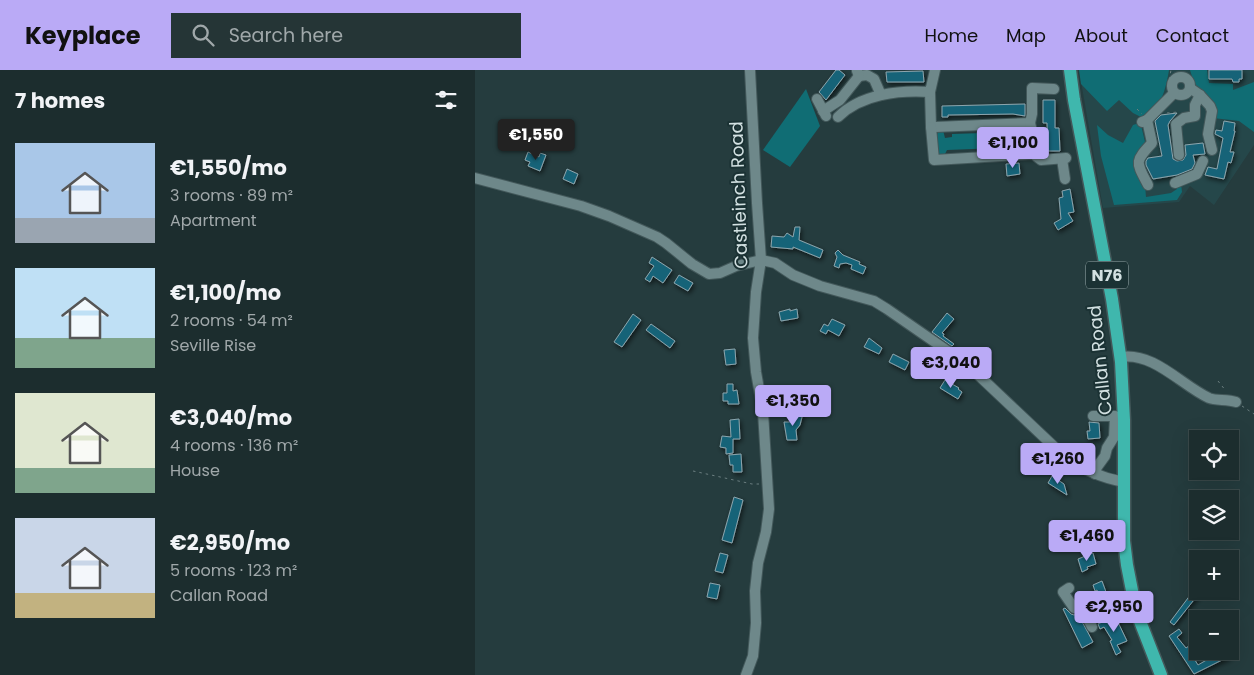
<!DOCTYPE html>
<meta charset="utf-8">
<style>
body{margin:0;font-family:Poppins,sans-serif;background:#253536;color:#f1f3f6;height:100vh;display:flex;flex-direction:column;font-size:19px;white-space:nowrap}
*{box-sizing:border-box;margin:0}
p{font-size:16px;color:#a0a8aa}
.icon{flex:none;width:28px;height:28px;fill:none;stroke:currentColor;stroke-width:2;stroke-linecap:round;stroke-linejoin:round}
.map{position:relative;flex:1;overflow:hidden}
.drawer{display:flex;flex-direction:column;background:#1c2d2e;width:475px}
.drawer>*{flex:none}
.controls{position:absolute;left:714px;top:360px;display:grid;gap:10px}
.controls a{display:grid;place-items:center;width:50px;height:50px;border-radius:0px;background:#1c2d2e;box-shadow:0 5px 20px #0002,0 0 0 1px #3a494a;font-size:25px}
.price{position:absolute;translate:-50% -42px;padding:0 11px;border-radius:5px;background:#baaaf6;color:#111;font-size:16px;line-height:32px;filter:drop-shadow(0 1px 2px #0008)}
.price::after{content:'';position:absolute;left:50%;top:30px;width:15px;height:11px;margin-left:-8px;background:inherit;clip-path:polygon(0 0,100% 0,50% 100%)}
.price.on{background:#222;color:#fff}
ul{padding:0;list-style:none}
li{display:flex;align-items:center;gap:15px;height:125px;padding:0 15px}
li span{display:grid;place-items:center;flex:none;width:140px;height:100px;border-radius:0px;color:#555}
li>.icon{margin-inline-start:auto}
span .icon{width:60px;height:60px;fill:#fffc;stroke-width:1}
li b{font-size:21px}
h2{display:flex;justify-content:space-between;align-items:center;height:60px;padding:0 15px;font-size:21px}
header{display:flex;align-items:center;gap:30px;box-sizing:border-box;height:70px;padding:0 25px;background:#baaaf6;color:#111}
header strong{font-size:24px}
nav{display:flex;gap:28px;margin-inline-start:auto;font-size:18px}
.search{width:350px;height:45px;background:#253536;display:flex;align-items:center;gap:12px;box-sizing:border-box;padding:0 18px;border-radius:0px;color:#a0a8aa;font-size:19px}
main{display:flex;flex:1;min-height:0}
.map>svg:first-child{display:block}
</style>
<header>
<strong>Keyplace</strong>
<div class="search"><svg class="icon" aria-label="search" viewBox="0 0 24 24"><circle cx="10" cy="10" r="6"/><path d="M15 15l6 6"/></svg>Search here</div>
<nav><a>Home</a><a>Map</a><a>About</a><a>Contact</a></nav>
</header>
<main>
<section class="drawer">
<h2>7 homes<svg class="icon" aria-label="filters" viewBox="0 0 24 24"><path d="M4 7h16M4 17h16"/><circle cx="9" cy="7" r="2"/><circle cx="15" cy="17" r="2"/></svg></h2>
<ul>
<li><span style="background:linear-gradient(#a9c7e8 75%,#9aa5b1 0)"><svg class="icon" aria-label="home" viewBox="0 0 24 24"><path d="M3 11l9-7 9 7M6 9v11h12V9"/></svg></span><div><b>€1,550/mo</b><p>3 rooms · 89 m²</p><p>Apartment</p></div></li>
<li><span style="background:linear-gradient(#bfe0f5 70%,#7fa58c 0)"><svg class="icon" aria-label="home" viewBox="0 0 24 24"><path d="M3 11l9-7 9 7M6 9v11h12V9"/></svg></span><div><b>€1,100/mo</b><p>2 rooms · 54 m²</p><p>Seville Rise</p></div></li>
<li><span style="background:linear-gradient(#dfe7d0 75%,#7fa58c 0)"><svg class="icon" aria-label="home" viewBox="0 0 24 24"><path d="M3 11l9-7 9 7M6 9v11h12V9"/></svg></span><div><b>€3,040/mo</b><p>4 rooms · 136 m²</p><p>House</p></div></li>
<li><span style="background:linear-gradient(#c9d6e8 75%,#c2b280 0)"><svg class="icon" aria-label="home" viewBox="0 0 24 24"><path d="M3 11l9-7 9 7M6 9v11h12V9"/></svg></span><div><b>€2,950/mo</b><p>5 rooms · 123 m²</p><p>Callan Road</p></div></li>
</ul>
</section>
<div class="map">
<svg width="779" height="605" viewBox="0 0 779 605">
<defs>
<filter id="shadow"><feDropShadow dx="1.5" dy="2.5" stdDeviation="2.5" flood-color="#0009"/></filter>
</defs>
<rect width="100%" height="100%" fill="#253c3e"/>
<!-- built -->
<path fill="#25474a" d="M604,0H779V75L739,135L715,116L704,132L628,138Z"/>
<!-- green -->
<g fill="#106d74">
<path d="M604,0H694C691,18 686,42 666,47L658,43L644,30L632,41L606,14Z"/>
<path d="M715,0H732L734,13L758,14V20L779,12V62L764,51L738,48L719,13Z"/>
<path d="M331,19L345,56L315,97L288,80Z"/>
<path d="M661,54L666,55L670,72L667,78L671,127L696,123L702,119L701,115L706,114L707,122L702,130L639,135L626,86L622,55L633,65L648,73L658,55Z"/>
<path d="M547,57L551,58L554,77L552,80H548L547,77L472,80L469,86L464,85C460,79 461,68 463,61L468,60L470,68L477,67V64L540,62V65H547Z"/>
</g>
<!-- building -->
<g fill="#176378" stroke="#8ca5ad" filter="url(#shadow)">
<path d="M361,0H364L370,5L351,30L344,22Z"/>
<path d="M734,0H767V9H764V12H758L757,9H734Z"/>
<path d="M448,1L449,12H412L411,2Z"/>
<path d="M568,30H580V58H584L585,81H573L572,53H568Z"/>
<path d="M550,34V46L538,44L473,45V47H467V36Z"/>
<path d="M702,43L695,51L693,55L698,89L702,91L708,90L711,85L710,75L728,73L730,84L718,85L720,93L717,99L702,105L678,109L671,95V91L673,88L687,86L680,51L686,45Z"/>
<path d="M749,51L760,53L759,61H760L755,82H759L756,93L753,92L749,109L730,105L733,97L742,99L748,68L740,64L741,60L747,61Z"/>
<path d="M53,82L64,87L65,83L71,85L65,101L53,96L55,92L50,90Z"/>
<path d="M544,93L545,104L532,106L531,94Z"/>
<path d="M92,99L103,104L99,114L88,109Z"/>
<path d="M595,119L599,142L593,143L598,151L583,160L579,153L586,149L584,128L588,127L587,121Z"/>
<path d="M320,157H325L324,170L348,180L345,188L318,177V179L296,177L297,166L309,167L312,163L318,167Z"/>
<path d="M363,180L368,185L385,192L384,194L391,197L388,204L376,199L377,195L371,193L365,194L364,198L359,196L362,187L360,183Z"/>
<path d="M177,187L197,200L188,213L178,206L175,212L170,209L179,196L174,193Z"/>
<path d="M204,205L218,213L213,221L199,213Z"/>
<path d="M315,239V241L322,239L323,248L306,251L304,242Z"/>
<path d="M472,243L479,249L467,263L469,264L468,266L479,274L477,276L457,262Z"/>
<path d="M158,244L166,250L147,277L139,272Z"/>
<path d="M357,249L370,255L364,266L353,260L351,264L345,261L349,254L353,256Z"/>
<path d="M176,254L200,271L195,278L171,260Z"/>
<path d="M394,268L407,278L404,284L389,277Z"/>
<path d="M260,279L261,294L251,295L249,280Z"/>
<path d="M418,284L434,292L430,300L414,292Z"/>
<path d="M470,310L484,318L483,319L487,322L483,329L465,318Z"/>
<path d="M252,314H258V321L262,320L264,334H253V331H248V323H252Z"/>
<path d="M316,322L318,338L309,339L307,323Z"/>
<path d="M324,339V342L328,343L325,355L321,360L322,370H312L309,352H319Z"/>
<path d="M264,349L265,369H258V383L251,384V378L245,377L247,366L256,367L255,350Z"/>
<path d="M614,352L624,353L625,368L613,369L612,361H615Z"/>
<path d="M266,384L267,402H258V395H255L254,385Z"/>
<path d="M577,406L589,414L592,425L573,413Z"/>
<path d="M259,427L268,430L257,473L247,470Z"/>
<path d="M245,483L253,485L248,503L240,501Z"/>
<path d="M618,483L621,494L612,497L613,499L607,502L603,489Z"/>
<path d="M627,511L635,533L624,538L621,532L626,530L622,520L620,521L618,515Z"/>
<path d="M235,513L245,515L242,529L232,527Z"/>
<path d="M722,516V521H726L699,555L695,552Z"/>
<path d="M590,538L596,544L599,545L603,544L618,572L607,578L588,539Z"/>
<path d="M640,546L652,571L642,575L646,582L641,585L635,571L637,570L629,557L625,559L623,554Z"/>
<path d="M704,559L707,563L702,567L711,578L720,572L722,577L715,582L723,595L735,588L730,581H740L743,585L753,581L755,586L719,604L694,566Z"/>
</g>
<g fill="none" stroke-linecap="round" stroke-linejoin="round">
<defs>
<g id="minor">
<path d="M382,1L384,6L392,5L399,9L406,25"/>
<circle cx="706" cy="16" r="9"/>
<path d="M715,18L725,25L735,36L737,41L733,64L737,80"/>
<path d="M455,22L456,57H460L555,53L557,44V18L579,19"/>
<path d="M342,29L351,46"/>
<path d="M348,41L365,30L384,6"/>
<path d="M363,47C386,24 424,20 455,22L460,0"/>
<path d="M672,50L677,73C659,92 661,92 673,115"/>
<path d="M667,52L672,50L699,23"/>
<path d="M555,53L557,61L558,84"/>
<path d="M456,57L459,90L558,84L566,90L591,88"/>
<path d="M704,85L701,54L709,48L720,46V35L725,25"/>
<path d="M587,89L590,109"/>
<path d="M0,108L106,136L134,146L182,167L191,173L217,194L234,204L245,203L261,196L286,190L300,193L318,205L345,216L399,231L412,239L477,284L499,301L590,387C608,400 627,408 649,412"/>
<path d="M700,113L722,104L728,91"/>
<path d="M646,287C679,282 706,315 734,328C741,331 752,329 761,332"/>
<path d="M618,346H640L639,367L632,378L630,386L622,397L620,404"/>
<path d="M594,518L588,522L599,538L605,533L617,557"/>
<path d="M614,551L658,529"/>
<path d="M271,605L278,586L281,553L280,521L283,493L291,462L294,439L288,342L281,302L278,268L281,222L286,190L282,133L275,0"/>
</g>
<path id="major" d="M595,0L599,30L637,229L646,292L649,350V471L652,495L661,541L686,605"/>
</defs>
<!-- minor casing -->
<use href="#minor" stroke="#43585a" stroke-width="12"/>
<!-- major casing -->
<use href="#major" stroke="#43585a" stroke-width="15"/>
<!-- path -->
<g stroke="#6b7e80" stroke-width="1" stroke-dasharray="2.5 4" stroke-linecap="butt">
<path d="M693,16L696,0"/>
<path d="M662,39L667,44"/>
<path d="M692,43L703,42"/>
<path d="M743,311L751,321"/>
<path d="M767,336L779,344"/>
<path d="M218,401L277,414H284"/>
</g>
<!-- minor -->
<use href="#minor" stroke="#6e888a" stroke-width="10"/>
<!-- major -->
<use href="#major" stroke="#3fb7ad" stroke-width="12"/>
</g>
<g text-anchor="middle" stroke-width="4" stroke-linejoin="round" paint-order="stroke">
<!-- shield labels -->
<rect fill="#1b3234" stroke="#9cacae" stroke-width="1" x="611" y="191.5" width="42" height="27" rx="4"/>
<g font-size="16" font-weight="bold" fill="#d3e1e2">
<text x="632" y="211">N76</text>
</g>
<!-- street labels -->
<g font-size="18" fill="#d3e1e2" stroke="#1b3234">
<text transform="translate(264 125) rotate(-92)" y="6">Castleinch Road</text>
<text transform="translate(625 290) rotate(-96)" y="6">Callan Road</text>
</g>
</g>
</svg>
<div class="controls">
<a><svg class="icon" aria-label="locate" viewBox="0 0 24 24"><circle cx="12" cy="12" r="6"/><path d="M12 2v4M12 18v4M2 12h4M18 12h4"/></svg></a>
<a><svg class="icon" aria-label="layers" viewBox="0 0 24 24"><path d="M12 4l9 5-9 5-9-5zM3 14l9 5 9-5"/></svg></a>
<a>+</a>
<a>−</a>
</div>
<b class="price on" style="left:61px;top:91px">€1,550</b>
<b class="price" style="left:538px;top:99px">€1,100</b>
<b class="price" style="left:476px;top:319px">€3,040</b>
<b class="price" style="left:318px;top:357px">€1,350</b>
<b class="price" style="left:583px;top:415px">€1,260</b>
<b class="price" style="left:612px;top:492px">€1,460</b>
<b class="price" style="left:639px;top:563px">€2,950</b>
</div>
</main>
